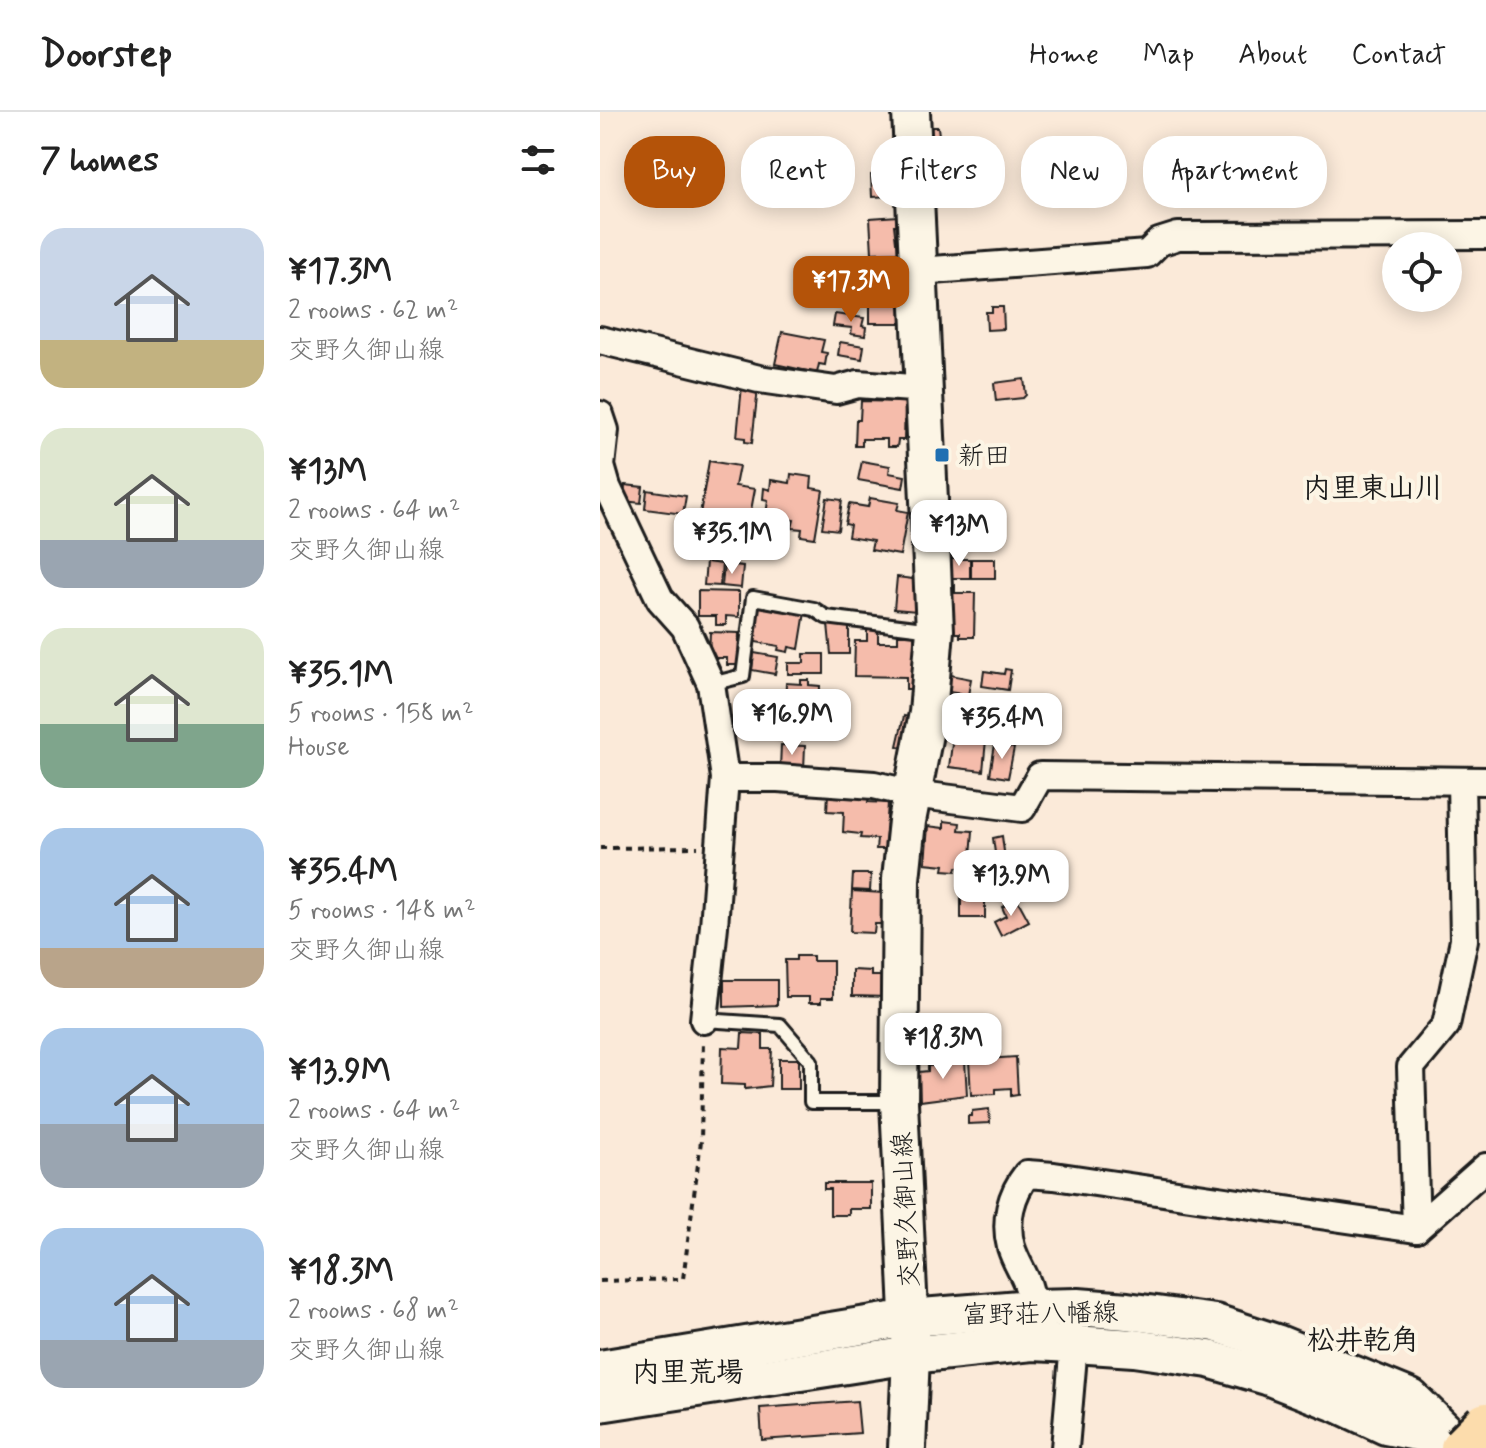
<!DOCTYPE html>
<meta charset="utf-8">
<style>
body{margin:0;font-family:Mynerve,"Klee One",sans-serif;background:#f6f6f6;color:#222;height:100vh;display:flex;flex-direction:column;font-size:30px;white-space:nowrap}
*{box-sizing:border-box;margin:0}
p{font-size:26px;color:#767676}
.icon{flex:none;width:44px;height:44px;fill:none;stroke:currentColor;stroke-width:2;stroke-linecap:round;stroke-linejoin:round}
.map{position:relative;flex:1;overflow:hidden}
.panel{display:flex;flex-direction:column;background:#fff;width:600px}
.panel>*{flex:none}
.banner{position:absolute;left:24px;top:24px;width:742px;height:72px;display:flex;gap:16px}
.controls{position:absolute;left:782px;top:120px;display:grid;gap:16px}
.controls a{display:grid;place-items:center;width:80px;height:80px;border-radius:50%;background:#fff;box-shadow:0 4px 20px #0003;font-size:40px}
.price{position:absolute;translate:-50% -68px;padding:0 18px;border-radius:16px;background:#fff;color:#222;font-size:26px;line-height:52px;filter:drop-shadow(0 2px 4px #0008)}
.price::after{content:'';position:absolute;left:50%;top:48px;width:24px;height:18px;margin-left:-12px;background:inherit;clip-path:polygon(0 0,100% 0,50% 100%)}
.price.active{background:#b45309;color:#fff}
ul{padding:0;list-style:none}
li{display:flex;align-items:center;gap:24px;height:200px;padding:0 40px}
li span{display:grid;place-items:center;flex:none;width:224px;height:160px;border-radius:24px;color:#555}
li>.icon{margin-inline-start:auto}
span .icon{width:96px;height:96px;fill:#fffc;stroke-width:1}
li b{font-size:34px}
h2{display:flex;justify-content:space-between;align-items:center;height:96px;padding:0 40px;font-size:34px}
.tag{padding:0 28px;border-radius:32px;background:#fff;box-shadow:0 4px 20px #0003;font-size:28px;line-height:72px}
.tag.active{background:#b45309;color:#fff}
header{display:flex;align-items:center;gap:48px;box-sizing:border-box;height:112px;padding:0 40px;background:#fff;border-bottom:2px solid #e0e0e0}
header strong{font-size:38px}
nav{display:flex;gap:44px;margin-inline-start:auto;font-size:28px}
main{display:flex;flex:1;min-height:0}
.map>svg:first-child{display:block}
</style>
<header>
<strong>Doorstep</strong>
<nav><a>Home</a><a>Map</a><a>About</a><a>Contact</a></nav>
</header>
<main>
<section class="panel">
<h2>7 homes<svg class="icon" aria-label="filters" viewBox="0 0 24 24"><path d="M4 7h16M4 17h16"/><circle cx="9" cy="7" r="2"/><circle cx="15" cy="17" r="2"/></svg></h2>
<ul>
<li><span style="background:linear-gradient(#c9d6e8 70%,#c2b280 0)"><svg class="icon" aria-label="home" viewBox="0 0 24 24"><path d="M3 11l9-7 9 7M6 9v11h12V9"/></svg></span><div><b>¥17.3M</b><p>2 rooms · 62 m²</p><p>交野久御山線</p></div></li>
<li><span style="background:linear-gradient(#dfe7d0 70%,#9aa5b1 0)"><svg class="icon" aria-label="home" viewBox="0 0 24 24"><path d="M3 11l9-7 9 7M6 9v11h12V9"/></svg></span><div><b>¥13M</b><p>2 rooms · 64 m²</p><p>交野久御山線</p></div></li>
<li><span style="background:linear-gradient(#dfe7d0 60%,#7fa58c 0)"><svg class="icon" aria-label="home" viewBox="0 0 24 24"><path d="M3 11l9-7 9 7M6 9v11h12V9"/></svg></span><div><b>¥35.1M</b><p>5 rooms · 158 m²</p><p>House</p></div></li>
<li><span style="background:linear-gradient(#a9c7e8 75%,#b9a48a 0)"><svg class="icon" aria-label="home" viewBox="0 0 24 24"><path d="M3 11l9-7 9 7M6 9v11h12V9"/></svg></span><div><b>¥35.4M</b><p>5 rooms · 148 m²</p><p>交野久御山線</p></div></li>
<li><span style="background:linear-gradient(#a9c7e8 60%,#9aa5b1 0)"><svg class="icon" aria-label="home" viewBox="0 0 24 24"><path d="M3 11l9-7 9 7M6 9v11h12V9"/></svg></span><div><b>¥13.9M</b><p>2 rooms · 64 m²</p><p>交野久御山線</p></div></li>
<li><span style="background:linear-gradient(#a9c7e8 70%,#9aa5b1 0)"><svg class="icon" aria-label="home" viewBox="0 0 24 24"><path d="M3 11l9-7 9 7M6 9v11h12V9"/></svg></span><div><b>¥18.3M</b><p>2 rooms · 68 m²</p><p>交野久御山線</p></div></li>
</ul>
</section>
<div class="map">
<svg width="886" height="1336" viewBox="0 0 886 1336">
<rect width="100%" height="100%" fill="#fbead9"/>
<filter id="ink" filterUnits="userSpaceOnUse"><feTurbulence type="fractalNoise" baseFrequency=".0125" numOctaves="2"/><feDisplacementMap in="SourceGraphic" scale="16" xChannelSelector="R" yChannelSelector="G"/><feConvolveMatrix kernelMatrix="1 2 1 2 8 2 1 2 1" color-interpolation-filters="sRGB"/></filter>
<g filter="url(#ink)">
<!-- building -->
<g fill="#f5bcab" stroke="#1c1c1c" stroke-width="2">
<path d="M328,15H338L340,32L330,33Z"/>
<path d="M338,37L339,40L349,39L350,55L339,56L341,71H333L330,38Z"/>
<path d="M291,62L292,84L272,85L271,63Z"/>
<path d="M298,104V113H294L296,130H300V140L272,141L270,106Z"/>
<path d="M301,143L302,172H297V154L282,155L283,172H272L271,144Z"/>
<rect x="270" y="192" width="33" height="19"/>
<path d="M392,195H403L404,217L387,218L386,200H392Z"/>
<path d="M235,202L264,206L262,214L266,215L265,224L251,222L252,216L233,214Z"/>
<path d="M182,220L224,228L221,240L227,241L225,253L219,252L217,261L175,252Z"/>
<path d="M240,230L264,234L262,247L238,243Z"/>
<path d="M424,267L426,283L423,286L396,289L394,271Z"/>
<path d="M142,274L158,276L152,331L145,330V326L137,325Z"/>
<path d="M261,289L305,290L304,328H298L297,335H287V327H262V334H255L256,308H260Z"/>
<path d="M109,349L139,354L135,374L155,377L149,409L160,411L157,429L140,426L142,414L124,411L125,407L100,402Z"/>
<path d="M262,349L290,354L289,361L305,364L303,376L258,368Z"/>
<path d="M191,362L212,365L211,376L223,378L215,426L201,424L202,417L192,416L194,408L166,404L168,388L163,387L164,376L170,378L171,368L190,371Z"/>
<path d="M25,373L43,375L41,391L24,389Z"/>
<path d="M47,378L86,384L83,402L45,397Z"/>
<path d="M227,386L242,388L238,418L222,416Z"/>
<path d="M270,386L299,391L297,398L308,400L300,443L271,438L273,429L248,425L250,413L245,412L249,392L268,395Z"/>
<path d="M108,420L133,423L131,435L107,431Z"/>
<rect x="348" y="447" width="22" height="19"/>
<rect x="371" y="447" width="24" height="19"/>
<path d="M106,450L122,452L120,474L104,473Z"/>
<path d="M124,452L143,454L141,476L122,474Z"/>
<path d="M297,465L321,468L317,499L294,497Z"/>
<path d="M345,473H355V481H375L374,525H360V521H344Z"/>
<path d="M98,479L139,480V505L126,504V513H116V504H98Z"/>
<path d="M159,493L205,500L199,537L189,535L188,540L178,538L179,534L150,529L154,503H157Z"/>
<path d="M228,512H249V542H231Z"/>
<path d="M267,518H278V530H298V523H314V562L318,577H306V565L254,564L255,529H267Z"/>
<path d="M110,520L139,521L138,553H127V546H109Z"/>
<path d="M154,541L178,545L175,562L152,558Z"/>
<path d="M204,542H224V562H188V551H204Z"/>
<path d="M405,557L411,558L408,578L382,574L384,559L404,562Z"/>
<path d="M346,562L371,567L368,583L343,579Z"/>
<path d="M201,568H209V573L220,574L219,608L198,607V599L185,598L186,571L201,572Z"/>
<path d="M381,582L409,587L405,611L376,607Z"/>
<path d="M304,604L315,606L307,636L297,634Z"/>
<path d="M353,624L386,628L383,659L349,655Z"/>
<path d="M395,632L414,636L408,666L390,663Z"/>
<path d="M181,633L205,634L204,657L180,656Z"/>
<path d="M228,681L269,684L268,690L288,691L285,737H276L277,727L260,726L261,722L243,720L244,700L227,699Z"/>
<path d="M344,709L360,711L359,718L373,719L370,756L357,755L356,759L343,758L344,753L325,751L328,714L344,716Z"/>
<path d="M402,724L408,770L399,771L393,726Z"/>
<path d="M376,742H384L386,767L379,768Z"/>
<path d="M253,762H271L270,779L252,778Z"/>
<path d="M367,776H380V785H385V806H361V784H367Z"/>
<path d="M252,779L283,781L282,812H275L274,821L250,820Z"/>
<path d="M417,787L429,809L401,824L394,810L406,804L402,795Z"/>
<path d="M196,844H213V849H233V886H221V891H209V885H186L185,848H196Z"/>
<path d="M252,858L271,859V864H288L287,885L252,884Z"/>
<path d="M124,868H177V893L124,895Z"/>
<path d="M142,921L163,922V937H172L170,974L145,977V973L121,972L122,935L141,936Z"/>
<path d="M416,945L418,983L411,984V976L396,977V982L371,983L369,948Z"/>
<rect x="179" y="947" width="20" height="30"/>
<path d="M365,949L367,983L320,989L319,960L328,959V954L345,953V950Z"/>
<path d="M389,997L390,1011L368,1012V1004H372V999Z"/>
<path d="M224,1071H271V1097H249V1103H230V1077H224Z"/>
<path d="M257,1289L260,1321L162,1328L160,1296Z"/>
</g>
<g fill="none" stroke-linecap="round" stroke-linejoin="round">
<defs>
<g id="lane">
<path d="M111,572L143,564L153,486L214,497L226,505L332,518"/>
<path d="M104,908L180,913L211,949V990H295"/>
</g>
<g id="street">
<path d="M319,159L547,142L559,130L578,124L886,123"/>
<path d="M0,228L159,267L236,278L258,272L325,277"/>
<path d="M0,303L5,318L1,354L7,375L60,487L85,515L111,572L125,666L114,814L104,908"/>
<path d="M125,666H178L274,673L313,682L422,696L440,664L886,669"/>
<path d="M816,1117L811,955L846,913L864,828L861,669"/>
<path d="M432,1196C430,1165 419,1160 411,1135C404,1109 411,1082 427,1062L454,1064L816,1117L886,1055"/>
<path d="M465,1336L474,1232"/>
</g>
<g id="secondary">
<path d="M0,1257L310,1206L432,1196L478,1195L527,1199L615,1211L676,1231L811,1286L853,1327"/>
<path d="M0,1291L311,1243L432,1230L474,1232L534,1236L609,1247L667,1264L739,1292L786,1314L853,1327L873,1336"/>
<path d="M307,1336L311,1243L299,990L301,767L307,709L328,601L335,518L311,0"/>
</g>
</defs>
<!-- lane casing -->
<use href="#lane" stroke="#1c1c1c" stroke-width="18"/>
<!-- street casing -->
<use href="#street" stroke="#1c1c1c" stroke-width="32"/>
<!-- secondary casing -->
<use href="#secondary" stroke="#1c1c1c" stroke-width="42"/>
<!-- path -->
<g stroke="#1c1c1c" stroke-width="4" stroke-dasharray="6 6" stroke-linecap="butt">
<path d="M0,736L98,735"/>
<path d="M0,1169L83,1167L101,1029L103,929"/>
</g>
<!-- lane -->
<use href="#lane" stroke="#fcf5e5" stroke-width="12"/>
<!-- street -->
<use href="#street" stroke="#fcf5e5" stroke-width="26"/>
<!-- secondary -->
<use href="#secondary" stroke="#fcf5e5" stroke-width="36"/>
<defs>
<path id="highway-bridge" d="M863,1336L886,1313"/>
</defs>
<!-- highway-bridge casing -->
<use href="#highway-bridge" stroke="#1c1c1c" stroke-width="50" stroke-linecap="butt"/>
<!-- highway-bridge -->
<use href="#highway-bridge" stroke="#fcdcac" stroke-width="44"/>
</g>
</g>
<!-- markers -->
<rect fill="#1f6fb2" stroke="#fcf5e5" stroke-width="3" x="334" y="335" width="16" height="16" rx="4"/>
<g text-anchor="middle" stroke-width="8" stroke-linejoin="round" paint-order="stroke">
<!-- poi labels -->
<g font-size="26" fill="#1c1c1c" stroke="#fcf5e5" text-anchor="start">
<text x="358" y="352">新田</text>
</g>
<!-- street labels -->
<g font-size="26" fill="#1c1c1c" stroke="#fcf5e5">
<text transform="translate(305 1098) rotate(-93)" y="9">交野久御山線</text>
<text transform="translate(440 1201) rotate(-1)" y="9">富野荘八幡線</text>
</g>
<!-- neighbourhood labels -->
<g font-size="28" font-weight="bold" fill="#1c1c1c" stroke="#fcf5e5">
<text x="773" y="385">内里東山川</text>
<text x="763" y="1237">松井乾角</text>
<text x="88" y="1269">内里荒場</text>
</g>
</g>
</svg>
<div class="controls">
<a><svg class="icon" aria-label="locate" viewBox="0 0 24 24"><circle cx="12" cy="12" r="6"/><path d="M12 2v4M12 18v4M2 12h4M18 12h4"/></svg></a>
</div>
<b class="price active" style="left:251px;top:212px">¥17.3M</b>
<b class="price" style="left:359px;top:456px">¥13M</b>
<b class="price" style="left:132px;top:464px">¥35.1M</b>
<b class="price" style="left:192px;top:645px">¥16.9M</b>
<b class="price" style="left:402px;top:649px">¥35.4M</b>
<b class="price" style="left:411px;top:806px">¥13.9M</b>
<b class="price" style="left:343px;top:969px">¥18.3M</b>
<div class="banner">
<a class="tag active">Buy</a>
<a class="tag">Rent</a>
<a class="tag">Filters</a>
<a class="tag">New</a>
<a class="tag">Apartment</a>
</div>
</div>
</main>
